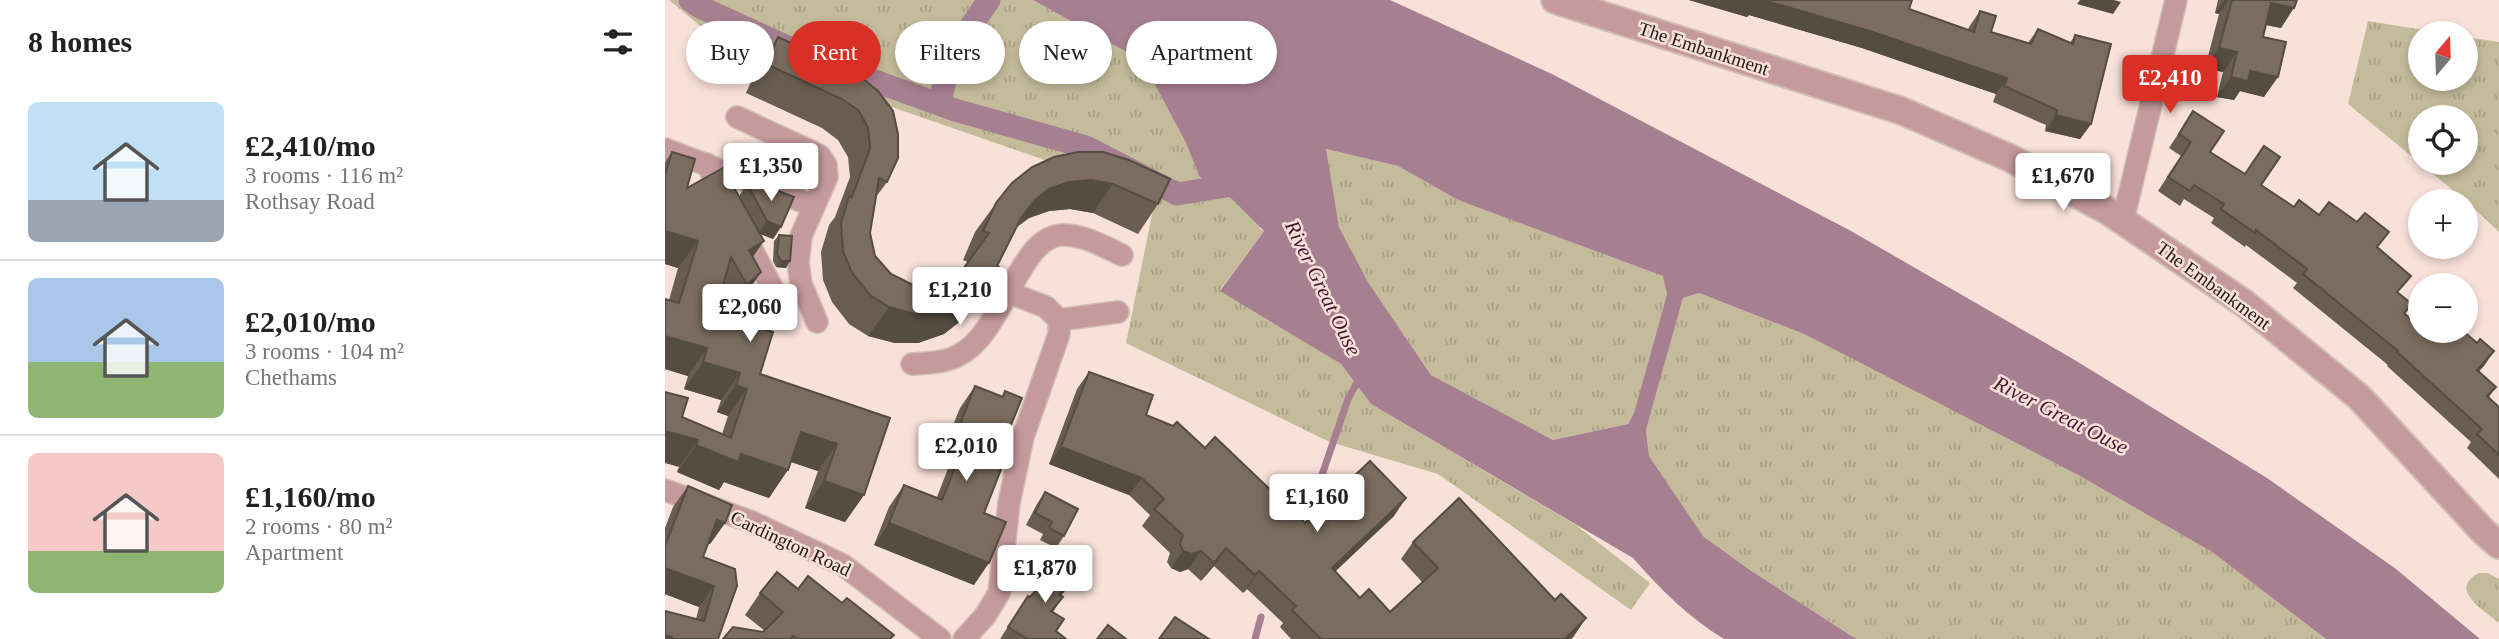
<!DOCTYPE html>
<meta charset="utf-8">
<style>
body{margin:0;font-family:"Times New Roman",serif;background:#f6f6f6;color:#222;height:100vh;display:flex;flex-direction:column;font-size:26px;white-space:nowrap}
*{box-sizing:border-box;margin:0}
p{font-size:23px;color:#767676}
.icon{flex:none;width:38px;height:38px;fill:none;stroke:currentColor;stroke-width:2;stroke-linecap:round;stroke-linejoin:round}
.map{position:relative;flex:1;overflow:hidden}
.panel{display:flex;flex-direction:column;background:#fff;width:665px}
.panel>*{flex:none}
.banner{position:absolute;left:21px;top:21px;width:665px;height:63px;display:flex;gap:14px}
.needle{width:46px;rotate:19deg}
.fabs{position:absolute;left:1743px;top:21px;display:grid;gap:14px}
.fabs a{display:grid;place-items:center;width:70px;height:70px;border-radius:50%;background:#fff;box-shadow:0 4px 10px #0003;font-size:35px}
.price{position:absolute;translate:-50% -60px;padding:0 16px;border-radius:7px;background:#fff;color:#222;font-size:23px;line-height:46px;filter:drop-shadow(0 2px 4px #0008)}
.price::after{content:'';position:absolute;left:50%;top:42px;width:21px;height:16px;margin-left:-10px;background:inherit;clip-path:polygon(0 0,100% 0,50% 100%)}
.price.on{background:#d93025;color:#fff}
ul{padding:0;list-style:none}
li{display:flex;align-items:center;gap:21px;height:175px;padding:0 28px}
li+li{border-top:2px solid #e0e0e0}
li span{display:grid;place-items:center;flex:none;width:196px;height:140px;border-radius:10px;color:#555}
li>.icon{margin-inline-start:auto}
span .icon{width:84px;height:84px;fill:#fffc;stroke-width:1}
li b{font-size:30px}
h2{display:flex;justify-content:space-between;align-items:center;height:84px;padding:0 28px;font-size:30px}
.tag{padding:0 24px;border-radius:32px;background:#fff;box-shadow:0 4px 10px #0003;font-size:24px;line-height:63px}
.tag.on{background:#d93025;color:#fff}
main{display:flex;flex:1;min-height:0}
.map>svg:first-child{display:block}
</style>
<main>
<section class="panel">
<h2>8 homes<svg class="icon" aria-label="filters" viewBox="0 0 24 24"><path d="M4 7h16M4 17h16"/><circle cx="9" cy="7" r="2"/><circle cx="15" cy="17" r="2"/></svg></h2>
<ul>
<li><span style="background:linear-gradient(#bfe0f5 70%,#9aa5b1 0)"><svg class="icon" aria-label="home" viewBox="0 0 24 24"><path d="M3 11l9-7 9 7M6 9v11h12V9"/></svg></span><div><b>£2,410/mo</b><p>3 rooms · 116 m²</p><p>Rothsay Road</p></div></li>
<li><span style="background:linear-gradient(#a9c7e8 60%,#8fb573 0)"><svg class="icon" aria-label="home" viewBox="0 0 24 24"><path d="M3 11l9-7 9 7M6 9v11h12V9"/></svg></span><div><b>£2,010/mo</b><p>3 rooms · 104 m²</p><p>Chethams</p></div></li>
<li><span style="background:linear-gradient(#f6c9c9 70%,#8fb573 0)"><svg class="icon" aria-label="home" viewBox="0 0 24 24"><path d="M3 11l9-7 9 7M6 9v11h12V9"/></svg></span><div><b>£1,160/mo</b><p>2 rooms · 80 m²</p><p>Apartment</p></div></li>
</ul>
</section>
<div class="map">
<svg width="1834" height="639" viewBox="0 0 1834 639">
<defs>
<pattern id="grass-tufts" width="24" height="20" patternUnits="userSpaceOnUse" patternTransform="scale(1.75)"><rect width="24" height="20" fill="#c4bb9a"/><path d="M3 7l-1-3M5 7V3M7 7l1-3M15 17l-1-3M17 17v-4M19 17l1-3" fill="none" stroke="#a8a084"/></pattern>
</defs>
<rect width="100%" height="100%" fill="#f8e1d9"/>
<!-- grass -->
<g fill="url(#grass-tufts)" fill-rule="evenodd">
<path d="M4,0H368L467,55L488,81L521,143L534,176L661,149L733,166L793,200L999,276L1002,294L969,413L963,424L888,440L766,375L703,282L674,227L667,190L594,228L599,231L555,290L676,364L706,404L911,525L985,583L966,610L773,474L665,442L461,343L489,205L432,178L88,59L57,44Z"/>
<path d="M1703,21L1777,33H1755V79H1801V37L1834,42V232L1801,201L1683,104ZM1801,117V163H1755V117Z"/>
<path d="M1034,293L1139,334L1415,476L1547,552L1661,639H1191L1085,570L1037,535L984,456L981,430L1018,298Z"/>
<path d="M1814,573H1823L1834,579V623C1820,611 1782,589 1814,573Z"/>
</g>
<!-- water -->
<path fill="#a67f90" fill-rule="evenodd" d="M368,0H725L887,74L1186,231L1408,359L1602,478L1731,569L1815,639H1661L1547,552L1415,476L1139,334L1034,293L1018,298L981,430L984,456L1038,536L1085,570L1191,639H1059C1024,618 995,589 968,558L706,404L676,364L555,291L599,231L567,199L534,176L521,143L488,81L467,55ZM661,149L733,166L793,200L998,276L1002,294L969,413L963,424L888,440L766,375L703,282L674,227Z"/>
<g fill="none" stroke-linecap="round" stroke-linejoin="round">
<!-- stream -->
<g stroke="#a67f90" stroke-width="7">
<path d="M646,507L683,399L695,377"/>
<path d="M590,639L596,617"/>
</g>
<!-- canal -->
<g stroke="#a67f90" stroke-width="23">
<path d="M25,0L35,7L146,58L290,110L421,147L512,194L580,183"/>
<path d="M274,103L288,52L324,0"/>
</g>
<defs>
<g id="minor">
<path d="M72,117L143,150L155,156L161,165L162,177L136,236L133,262L136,284L152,322"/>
<path d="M0,149L149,206"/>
<path d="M42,164L60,199"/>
<path d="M1458,220L1511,0"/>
<path d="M345,293L381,307L394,320"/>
<path d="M69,334L74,318L110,293L77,231"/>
<path d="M247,364C263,363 280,363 294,355C339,332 353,238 396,235C417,234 438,246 457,255"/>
<path d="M0,490L87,522L178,565L275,639"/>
<path d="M299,639L320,616L334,593L344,503L358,437L394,334V320L453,312"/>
</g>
<path id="tertiary" d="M890,0L1237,111L1345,158L1443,211L1579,303L1694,397L1819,532L1834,545"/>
</defs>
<!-- minor casing -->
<use href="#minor" stroke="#d1bdb6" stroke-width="24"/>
<!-- tertiary casing -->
<use href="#tertiary" stroke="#d1bdb6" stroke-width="30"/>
<!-- minor -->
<use href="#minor" stroke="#c59a9c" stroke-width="21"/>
<!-- tertiary -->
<use href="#tertiary" stroke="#c59a9c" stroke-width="26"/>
</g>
<!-- wall -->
<g fill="#695d51">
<path d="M1024,0H1247L1244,9L1303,30L1304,27L1315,11L1326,32L1363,43L1373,29L1405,43L1410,35L1426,124L1415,139L1380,131L1381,125L1328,102L1331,94L1197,48L1084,15L1082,17Z"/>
<path d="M1553,0H1632L1616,28L1601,25L1598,37L1599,97L1575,91L1569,100L1552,97L1558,72L1540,68L1554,14L1550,13Z"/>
<path d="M113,37L192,74L222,182L211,197L205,233L210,256L226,274L246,284L271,285L293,276L303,262L298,260L310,232L331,203L389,157L493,204L473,234L428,213L405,209L384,211L364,218L350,228L298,319L279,334L253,343H230L203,336L184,324L167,302L158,280L156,252L164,225L170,217L185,177L183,157L173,140L157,128L81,93L93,66Z"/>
<path d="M1528,111L1545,152L1629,207L1654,215L1713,248L1733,293L1747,304L1740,314L1768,340L1812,343L1829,351L1814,371L1831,387L1824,397L1834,407V479L1802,448L1806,442L1722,366L1723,365L1628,288L1632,283L1581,245L1580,247L1546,223L1549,218L1519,199L1515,206L1493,191L1516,156L1504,148Z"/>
<path d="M7,152L22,188L74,196L82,184L116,227L108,239L95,234L88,257L96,272L77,300L63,312L55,297L53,303L46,313L95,374L225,418L199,495L180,522L140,508L153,471L126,462L104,498L59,482L54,490L12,472L14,467L17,417L57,434L63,416L52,412L56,400L19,389L23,376L0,369V299L4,300L13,268L0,264V162Z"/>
<path d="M114,235L121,268L111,267L108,261L109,241Z"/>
<path d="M424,372L481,415L540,448L640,523L729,516L670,571L695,598L725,612L757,582L736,559L748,542L909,636L906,639H626L615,627L618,623L582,589L578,593L549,566L536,581L523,569L515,572L506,568L502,562L505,553L477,526L485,515L464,495L384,464L412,389Z"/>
<path d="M310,386L336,397L340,391L339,442L319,513L309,585L209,545L224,507L239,485L272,497L289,453L278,449L295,408Z"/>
<path d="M23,486L60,523L45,544L43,543L38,557L70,569L53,639H0L31,619L34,607L0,594V528L8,507Z"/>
<path d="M380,492L399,536L391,548L375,540L378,534L361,525L372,504Z"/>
<path d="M417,568L405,585L396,595L398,597L388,612L391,631L401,639H335L363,596L365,597Z"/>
<path d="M133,589L177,603L226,639H58L98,632L100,631L80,615L95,593Z"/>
</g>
<!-- shaded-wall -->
<g fill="#554c42">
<path d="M1024,0H1098L1208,32L1342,78L1331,94L1197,48L1084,15L1082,17Z"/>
<path d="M1415,0H1449L1456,2L1448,14L1412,4Z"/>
<path d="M1559,0H1564L1554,14L1550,13Z"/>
<path d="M1606,3L1629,8L1616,28L1592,23Z"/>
<path d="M1554,48L1572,52L1558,72L1540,68Z"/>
<path d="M1585,71L1613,77L1599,97L1575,91L1569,100L1552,97L1566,77Z"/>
<path d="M1391,115L1426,124L1415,139L1380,131Z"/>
<path d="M426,180L448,184L428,213L405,209L384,211L364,218L348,230L356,218L369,201L384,189L404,182Z"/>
<path d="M102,221L116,227L108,239L93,233Z"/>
<path d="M0,231L33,241L13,268L0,264Z"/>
<path d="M99,241L80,268L84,250Z"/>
<path d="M116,261H125L121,268L111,267Z"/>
<path d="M96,272L77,300L63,312L82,285Z"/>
<path d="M319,290L298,319L279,334L253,343H230L203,336L224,307Z"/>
<path d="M53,303L34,331L38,311Z"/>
<path d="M0,336L42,348L23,376L0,369Z"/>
<path d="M1829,351L1819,366L1802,384L1812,370Z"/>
<path d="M38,362L75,373L56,400L19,389Z"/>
<path d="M71,385L82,389L63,416L52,412Z"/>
<path d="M294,427L305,431L289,453L278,449Z"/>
<path d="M0,431L33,440L14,467L0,463Z"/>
<path d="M136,432L172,444L153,471L117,459Z"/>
<path d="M31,445L76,454L123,470L104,498L59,482L54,490L12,472Z"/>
<path d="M396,447L477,478L464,495L384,464Z"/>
<path d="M159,481L199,495L180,522L140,508Z"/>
<path d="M741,498L729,516L655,586L667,568Z"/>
<path d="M52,520L60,523L45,544L37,541Z"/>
<path d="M224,523L324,563L309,585L209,545Z"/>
<path d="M561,548L549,566L536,581L549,563Z"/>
<path d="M518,551H536L523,569L515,572L506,568Z"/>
<path d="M0,568L49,586L34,607L0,594Z"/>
<path d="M417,568L405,585L382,612L394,594Z"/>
<path d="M594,571L582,589L578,593L590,575Z"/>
<path d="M921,618L909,636L906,639H900Z"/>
<path d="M0,635L7,637L5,639H0Z"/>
</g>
<!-- building -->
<g fill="#7a6c5e" stroke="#554c42" stroke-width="2">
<path d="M1098,0H1247L1244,9L1309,32L1315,11L1331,16L1326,32L1366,44L1373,29L1408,44L1410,35L1446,44L1426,124L1391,115L1392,110L1339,86L1342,78L1208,32Z"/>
<path d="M1567,0H1632L1629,8L1606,3L1598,37L1621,42L1613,77L1585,71L1583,81L1566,77L1572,52L1554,48Z"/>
<path d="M113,37L192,74L213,91L228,111L233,134V158L222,182L214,178L205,233L210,256L226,274L246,284L271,285L293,276L324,233L318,231L331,203L347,183L367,167L389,157L413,152H438L464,160L505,179L493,204L448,184L426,180L404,182L384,189L369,201L356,218L332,266L334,267L319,290L300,305L273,314H250L224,307L205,295L187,273L178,251L176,223L184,196L187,197L205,148L203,128L194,111L177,99L101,64Z"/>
<path d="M1528,111L1559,131L1545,152L1580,174L1599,146L1615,157L1596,185L1629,207L1634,200L1654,215L1664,202L1692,222L1700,213L1724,232L1712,247L1746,276L1732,292L1747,304L1739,313L1755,328V331H1758L1768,340L1777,331H1798L1812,343L1815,339L1829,351L1812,370L1831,387L1822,396L1834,407V455L1812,434L1817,429L1732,352L1733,351L1638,274L1642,269L1591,230L1590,233L1556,209L1559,204L1529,185L1525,191L1503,177L1526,142L1514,134Z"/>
<path d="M7,152L30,159L22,188L58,168L99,241L84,250L96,272L82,285L66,257L53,303L38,311L108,332L95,374L225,418L199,495L159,481L172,444L136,432L123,470L76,454L73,462L31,445L33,440L0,431V392L23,398L17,417L66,438L82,389L71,385L75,373L38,362L42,348L0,336V299L14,303L33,241L0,231V175Z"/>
<path d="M88,181L129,197L116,227L102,221L82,184Z"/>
<path d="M114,235L127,236L125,261H116L112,254Z"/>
<path d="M424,372L488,395L481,415L508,426L512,422L540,448L550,437L640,523L705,461L741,498L667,568L695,598L704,589L725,612L773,568L748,542L794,498L890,600L896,594L921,618L900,639H656L627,610L631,606L594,571L590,575L561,548L549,563L536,551L527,554L518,551L515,544L518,535L489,509L499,499L477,478L396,447Z"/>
<path d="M310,386L338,397L340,391L357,398L339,442L346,444L319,513L341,522L324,563L224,523L239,485L277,500L305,431L294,427Z"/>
<path d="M23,486L67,505L60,523L52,520L38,557L70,569L72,586L53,639H6L7,637L0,635V611L39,621L49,586L0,568V546Z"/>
<path d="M380,492L413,509L399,536L384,528L387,522L370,513Z"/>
<path d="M403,555L417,568L394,594L398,597L386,611L399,619L391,631L401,639H362L343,627L363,596L365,597Z"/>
<path d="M112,572L133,589L143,576L177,603L182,598L229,635L225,639H132L128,636L125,639H58L68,627L98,632L118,612L95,593Z"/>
<path d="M510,617L544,639H494Z"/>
<path d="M443,625L461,639H432Z"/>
</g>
<g text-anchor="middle" stroke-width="5" stroke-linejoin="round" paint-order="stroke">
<!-- street labels -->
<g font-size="19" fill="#211916" stroke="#f8e1d9">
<text transform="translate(1039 48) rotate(18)" y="7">The Embankment</text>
<text transform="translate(1549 285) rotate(36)" y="7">The Embankment</text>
<text transform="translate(126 543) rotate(25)" y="7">Cardington Road</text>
</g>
<!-- water labels -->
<g font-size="21" font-style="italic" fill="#471530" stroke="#f8e1d9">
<text transform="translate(658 288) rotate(64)" y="7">River Great Ouse</text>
<text transform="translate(1396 415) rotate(27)" y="7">River Great Ouse</text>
</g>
</g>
</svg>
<div class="fabs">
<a><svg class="needle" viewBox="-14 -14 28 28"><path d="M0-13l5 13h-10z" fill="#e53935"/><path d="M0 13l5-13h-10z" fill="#767676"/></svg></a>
<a><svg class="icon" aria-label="locate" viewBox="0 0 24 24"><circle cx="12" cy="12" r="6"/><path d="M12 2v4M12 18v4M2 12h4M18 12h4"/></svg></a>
<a>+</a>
<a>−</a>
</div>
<b class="price on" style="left:1505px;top:115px">£2,410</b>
<b class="price" style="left:106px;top:203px">£1,350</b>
<b class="price" style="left:1398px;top:213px">£1,670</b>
<b class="price" style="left:295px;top:327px">£1,210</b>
<b class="price" style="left:85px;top:344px">£2,060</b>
<b class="price" style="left:301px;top:483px">£2,010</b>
<b class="price" style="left:652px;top:534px">£1,160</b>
<b class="price" style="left:380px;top:605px">£1,870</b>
<div class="banner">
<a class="tag">Buy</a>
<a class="tag on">Rent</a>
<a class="tag">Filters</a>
<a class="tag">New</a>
<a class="tag">Apartment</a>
</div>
</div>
</main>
